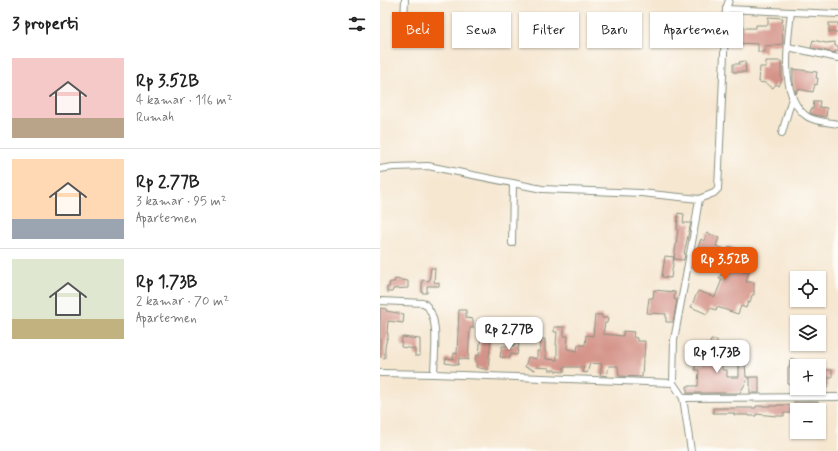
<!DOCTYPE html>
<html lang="id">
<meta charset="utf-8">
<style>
body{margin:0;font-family:Mynerve,sans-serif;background:#f6f6f6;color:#222;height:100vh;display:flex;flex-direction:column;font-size:15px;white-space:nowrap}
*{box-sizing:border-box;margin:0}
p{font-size:13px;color:#767676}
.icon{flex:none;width:22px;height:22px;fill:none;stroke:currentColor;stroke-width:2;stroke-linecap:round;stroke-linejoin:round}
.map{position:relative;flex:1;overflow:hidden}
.sheet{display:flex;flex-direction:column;background:#fff;width:380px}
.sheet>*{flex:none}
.guide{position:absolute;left:12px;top:12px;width:380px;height:36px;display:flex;gap:8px}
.buttons{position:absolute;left:410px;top:271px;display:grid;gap:8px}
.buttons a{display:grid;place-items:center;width:36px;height:36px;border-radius:0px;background:#fff;box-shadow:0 1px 3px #0004;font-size:20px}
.price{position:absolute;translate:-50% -34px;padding:0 9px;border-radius:8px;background:#fff;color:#222;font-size:13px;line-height:26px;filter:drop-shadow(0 1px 2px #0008)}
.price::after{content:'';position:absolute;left:50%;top:24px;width:12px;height:9px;margin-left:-6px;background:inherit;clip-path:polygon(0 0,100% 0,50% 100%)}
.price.selected{background:#ea580c;color:#fff}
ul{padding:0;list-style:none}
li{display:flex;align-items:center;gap:12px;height:100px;padding:0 12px}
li+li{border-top:1px solid #e0e0e0}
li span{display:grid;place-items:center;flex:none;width:112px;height:80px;border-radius:0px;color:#555}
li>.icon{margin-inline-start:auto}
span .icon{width:48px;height:48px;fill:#fffc;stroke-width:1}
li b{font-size:17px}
h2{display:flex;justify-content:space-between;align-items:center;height:48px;padding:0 12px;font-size:17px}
.pill{padding:0 14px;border-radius:0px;background:#fff;box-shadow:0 1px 3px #0004;font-size:14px;line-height:36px}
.pill.selected{background:#ea580c;color:#fff}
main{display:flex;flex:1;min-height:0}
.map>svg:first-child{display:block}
</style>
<main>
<section class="sheet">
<h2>3 properti<svg class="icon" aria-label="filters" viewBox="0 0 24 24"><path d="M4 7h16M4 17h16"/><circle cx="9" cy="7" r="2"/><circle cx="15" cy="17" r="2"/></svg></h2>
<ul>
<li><span style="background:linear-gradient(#f6c9c9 75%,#b9a48a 0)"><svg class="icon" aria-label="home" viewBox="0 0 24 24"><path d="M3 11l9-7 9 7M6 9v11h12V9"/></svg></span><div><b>Rp 3.52B</b><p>4 kamar · 116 m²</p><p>Rumah</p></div></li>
<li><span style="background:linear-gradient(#ffd9b3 75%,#9aa5b1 0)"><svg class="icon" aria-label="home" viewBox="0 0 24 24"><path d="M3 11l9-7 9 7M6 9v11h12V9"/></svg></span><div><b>Rp 2.77B</b><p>3 kamar · 95 m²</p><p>Apartemen</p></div></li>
<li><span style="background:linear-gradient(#dfe7d0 75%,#c2b280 0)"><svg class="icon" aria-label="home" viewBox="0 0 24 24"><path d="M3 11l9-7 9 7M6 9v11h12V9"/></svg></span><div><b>Rp 1.73B</b><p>2 kamar · 70 m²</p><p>Apartemen</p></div></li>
</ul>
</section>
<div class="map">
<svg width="458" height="451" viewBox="0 0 458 451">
<rect width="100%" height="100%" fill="#fdfcf7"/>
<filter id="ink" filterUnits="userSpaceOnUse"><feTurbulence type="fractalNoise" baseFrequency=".025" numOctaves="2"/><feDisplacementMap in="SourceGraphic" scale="8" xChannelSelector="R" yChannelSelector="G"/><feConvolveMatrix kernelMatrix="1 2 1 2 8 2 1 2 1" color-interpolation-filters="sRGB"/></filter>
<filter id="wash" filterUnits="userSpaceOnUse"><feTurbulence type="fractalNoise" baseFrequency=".012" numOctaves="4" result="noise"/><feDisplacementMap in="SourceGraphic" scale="16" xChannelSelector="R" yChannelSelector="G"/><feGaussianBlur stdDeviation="0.9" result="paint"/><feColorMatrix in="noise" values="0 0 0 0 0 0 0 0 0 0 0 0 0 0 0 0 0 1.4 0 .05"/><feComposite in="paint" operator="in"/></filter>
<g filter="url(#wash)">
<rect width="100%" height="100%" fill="#f6e7d1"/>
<g id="blocks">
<!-- building -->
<g fill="#d49388">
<path d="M350,14L359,15V26L363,25V28H376V25H388V17L403,18L402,23L403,44L385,46V52H378V44L354,43V36L349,37L350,32H351Z"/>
<rect x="449" y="23" width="9" height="9"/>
<path d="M433,40L446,43L455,42V46H458V51H455V53L431,48Z"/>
<path d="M365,61L366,72H353V64H360L359,62Z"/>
<path d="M386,61H401V78L402,79L399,86L396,84L393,88L385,83L379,82L380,67H386Z"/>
<path d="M413,69L437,72L436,78H438L437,85L435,84L433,92L418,89L416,94L413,82Z"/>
<path d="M434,101H440L439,107L447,108L446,117L435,115L430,113L431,109H433Z"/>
<path d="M298,213L304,214L303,223H311L304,253H305L304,260L294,259L298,229H297Z"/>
<path d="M327,233L339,238L336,246L347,250L349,246L355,249L351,258L357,262L353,268L369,271L366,282H374V295H372L370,303L368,302L366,308L361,306L358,314L337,307L336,310L330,308L327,314L311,307L318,291L335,297L342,279L339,278L348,264L336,258L334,262L321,257L324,249L318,247L321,239L324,241Z"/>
<path d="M285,256L294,257L291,278L282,277Z"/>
<path d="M51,268H55L54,282L59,283V286H47V293H42V280L49,281Z"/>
<path d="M15,279L28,281V288L13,289L12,292H7V287H9L10,282H14Z"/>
<path d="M274,290L295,292L294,299L297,300L293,322H286V314L267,313L269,298H273Z"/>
<path d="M0,308L7,309L6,311L24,314L23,323L8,321L7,333H8V338H7L5,347V358L0,357Z"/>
<path d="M79,310H86V318L93,319V328H90L88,360L79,358L78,365L65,363L66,358L73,359L74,353L77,354Z"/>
<path d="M215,315H222V318H228L227,323H225L223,334L243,336V331L254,332L253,337L257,338V341H265L264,358H263L262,377L239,376L238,366H229L227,376L220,375L222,364L210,363L207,373L202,372L204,367H184V372L175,371V370H169V368L156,367L155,370L145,367L148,357L157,359V351H160L161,339H165V352H166V359L177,360V345H176L177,332H174V327H184V336H188L187,349L197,351L198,345H205L206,335L213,336Z"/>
<path d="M101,333L111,336L108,370L96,367L97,362L95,361L96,355L99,356Z"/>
<path d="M22,337L40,339V356H35V349L21,347Z"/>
<path d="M331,340H337V354H343L342,370H347V377H359V363H365L366,377H369L360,393H307V386H318L319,370H315V365H323V352H320V344H330Z"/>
<path d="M134,344H139L137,355L131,354L130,358L120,357L122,346H134Z"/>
<path d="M410,360H416V365H417V384H408V367H410Z"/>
<path d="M439,370H452V377H448V387H439Z"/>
<rect x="370" y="377" width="9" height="16"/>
<path d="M414,402H438V410H411V413H404V416H397L376,414V416H369V415H354V413H333V408H376V406H397V405H414Z"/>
</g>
</g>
</g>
<g filter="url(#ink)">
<use href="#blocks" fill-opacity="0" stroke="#8a9282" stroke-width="1"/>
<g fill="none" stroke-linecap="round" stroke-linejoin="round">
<defs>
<g id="minor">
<path d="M346,9L458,14"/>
<path d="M411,12C408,41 398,98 428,117C436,122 449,122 458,124"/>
<path d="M23,39L25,0"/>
<path d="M408,47L458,58"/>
<path d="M402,133L412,98"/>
<path d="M0,169L13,167L48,166L162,189L261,193L319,199"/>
<path d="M132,243L133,183"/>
<path d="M0,301L44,303C61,317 54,354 54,374"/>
<path d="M0,373L54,374L293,383"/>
<path d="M422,388V397"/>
<path d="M303,398L458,397"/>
<path d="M311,451L303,398L293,383L294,340L313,237L319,199L334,193L338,189L346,9L349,0"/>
</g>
</defs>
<!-- minor casing -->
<use href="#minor" stroke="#8a9282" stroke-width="8"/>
<!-- minor -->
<use href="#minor" stroke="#fff" stroke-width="6"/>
</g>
</g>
</svg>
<div class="buttons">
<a><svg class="icon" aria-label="locate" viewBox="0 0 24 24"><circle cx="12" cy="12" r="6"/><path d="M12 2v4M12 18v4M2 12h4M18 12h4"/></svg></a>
<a><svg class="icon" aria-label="layers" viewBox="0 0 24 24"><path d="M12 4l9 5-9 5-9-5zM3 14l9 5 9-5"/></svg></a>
<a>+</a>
<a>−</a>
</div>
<b class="price selected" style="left:345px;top:281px">Rp 3.52B</b>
<b class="price" style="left:129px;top:351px">Rp 2.77B</b>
<b class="price" style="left:337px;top:374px">Rp 1.73B</b>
<div class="guide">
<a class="pill selected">Beli</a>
<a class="pill">Sewa</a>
<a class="pill">Filter</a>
<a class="pill">Baru</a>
<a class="pill">Apartemen</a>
</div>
</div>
</main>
